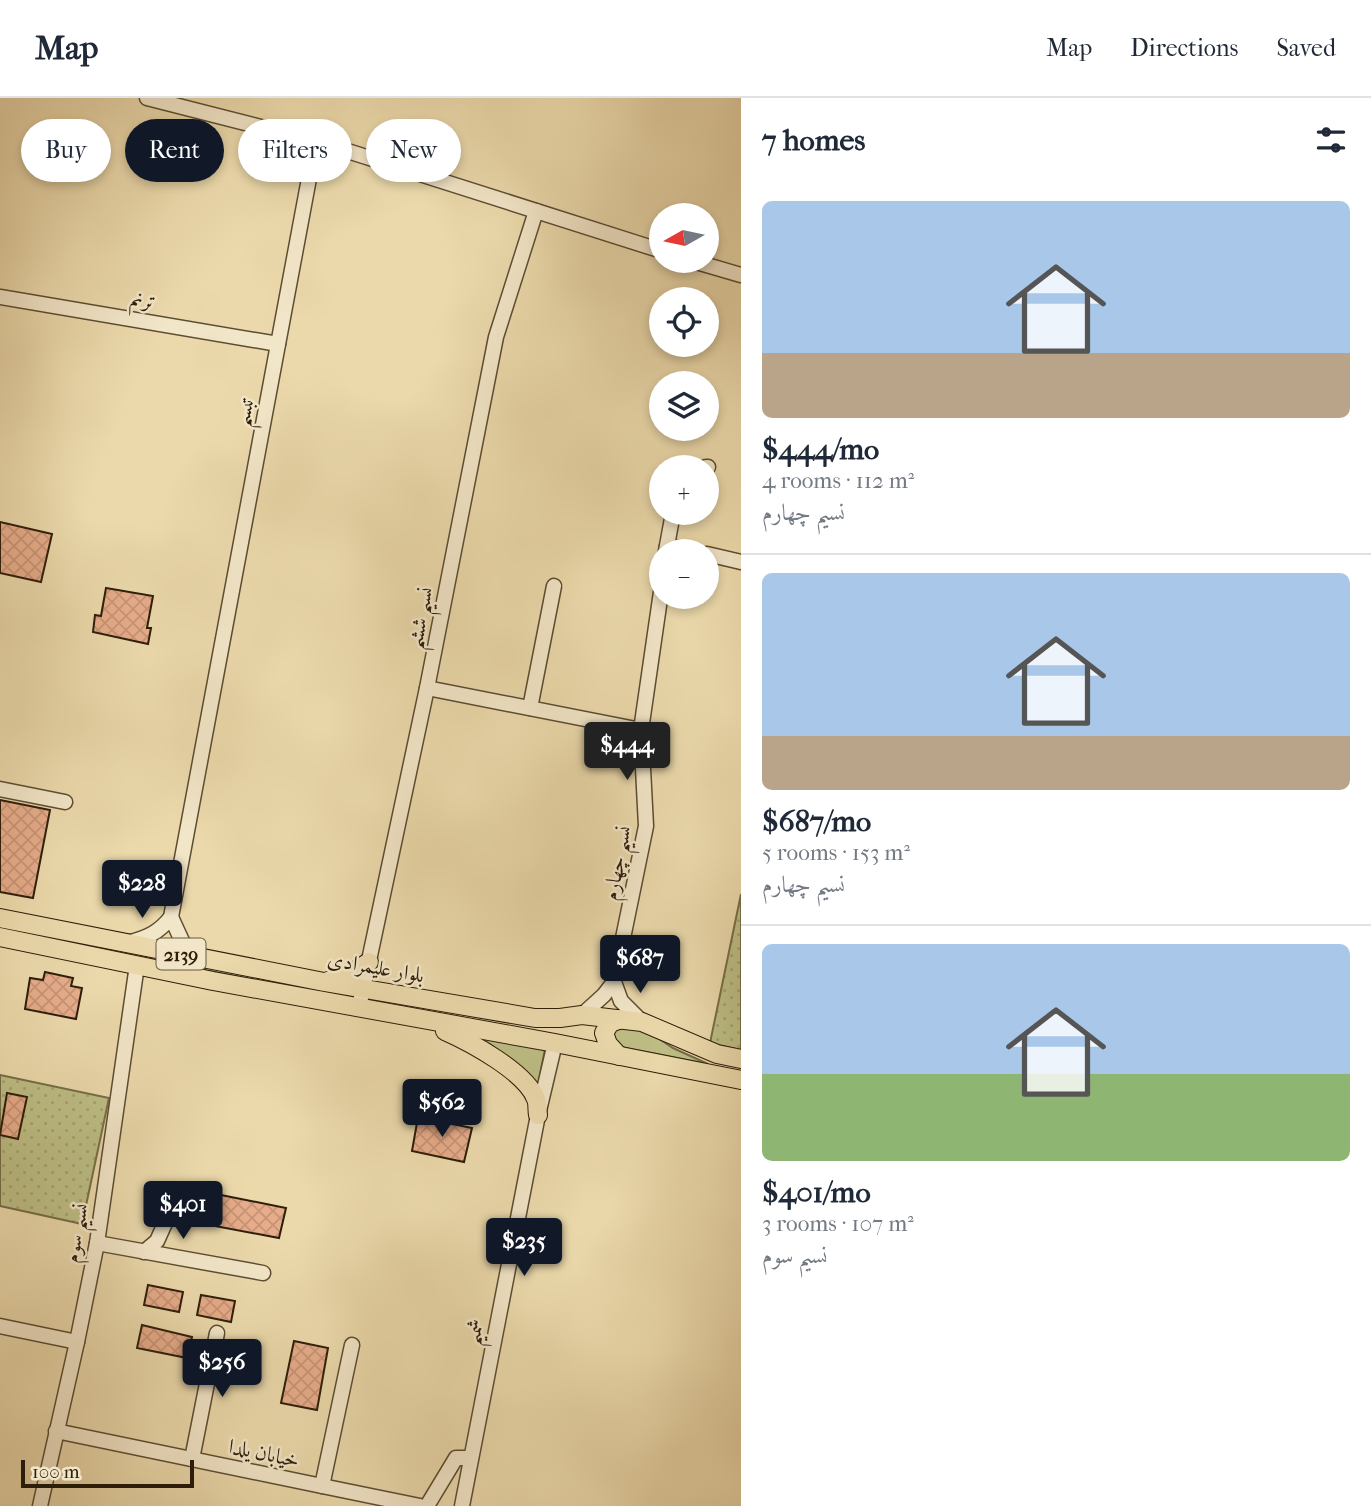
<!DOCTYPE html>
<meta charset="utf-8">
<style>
body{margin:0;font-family:"IM FELL French Canon",Amiri,serif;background:#f6f6f7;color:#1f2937;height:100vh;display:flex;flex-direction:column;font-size:26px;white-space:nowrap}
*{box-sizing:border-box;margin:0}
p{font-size:23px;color:#747a83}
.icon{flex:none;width:38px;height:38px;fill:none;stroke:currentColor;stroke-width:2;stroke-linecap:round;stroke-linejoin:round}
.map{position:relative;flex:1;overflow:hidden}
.panel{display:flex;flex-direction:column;background:#fff;width:630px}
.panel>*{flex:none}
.banner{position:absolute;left:21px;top:21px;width:614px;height:63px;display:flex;gap:14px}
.needle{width:46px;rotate:261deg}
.tools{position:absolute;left:649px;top:105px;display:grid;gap:14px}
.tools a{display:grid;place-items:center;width:70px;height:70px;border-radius:50%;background:#fff;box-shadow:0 4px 10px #0003;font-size:35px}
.scale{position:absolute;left:21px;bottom:18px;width:173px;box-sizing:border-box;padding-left:7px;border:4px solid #2d1d09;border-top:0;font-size:19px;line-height:24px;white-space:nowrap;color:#2d1d09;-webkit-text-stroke:5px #f2e6c8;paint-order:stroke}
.price{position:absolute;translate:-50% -60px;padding:0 16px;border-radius:7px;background:#111827;color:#fff;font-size:23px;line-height:46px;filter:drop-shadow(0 2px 4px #0008)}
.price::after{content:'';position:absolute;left:50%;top:42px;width:21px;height:16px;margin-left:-10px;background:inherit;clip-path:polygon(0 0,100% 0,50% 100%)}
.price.active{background:#222;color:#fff}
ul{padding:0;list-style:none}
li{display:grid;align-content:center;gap:14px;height:371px;padding:0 21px}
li+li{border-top:2px solid #e0e1e3}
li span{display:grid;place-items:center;height:217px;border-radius:10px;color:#555}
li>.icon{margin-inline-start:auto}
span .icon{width:126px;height:126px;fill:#fffc;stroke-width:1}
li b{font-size:30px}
h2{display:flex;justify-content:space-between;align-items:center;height:84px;padding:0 21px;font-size:30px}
.pill{padding:0 24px;border-radius:32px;background:#fff;box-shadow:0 4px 10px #0003;font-size:24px;line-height:63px}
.pill.active{background:#111827;color:#fff}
header{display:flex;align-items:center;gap:42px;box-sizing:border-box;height:98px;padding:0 35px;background:#fff;border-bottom:2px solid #e0e1e3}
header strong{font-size:33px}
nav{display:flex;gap:38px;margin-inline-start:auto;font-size:24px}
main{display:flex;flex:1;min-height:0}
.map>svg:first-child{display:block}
</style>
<header>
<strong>Map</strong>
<nav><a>Map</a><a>Directions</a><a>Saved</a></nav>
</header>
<main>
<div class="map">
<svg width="741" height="1408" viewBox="0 0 741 1408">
<defs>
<pattern id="garden-dots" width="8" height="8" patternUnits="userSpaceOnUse" patternTransform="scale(1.75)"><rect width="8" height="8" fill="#bdbe85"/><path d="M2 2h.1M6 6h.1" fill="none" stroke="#a3a372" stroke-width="1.8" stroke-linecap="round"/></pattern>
<pattern id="building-cross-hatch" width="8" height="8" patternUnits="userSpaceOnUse" patternTransform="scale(1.75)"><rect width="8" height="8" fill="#e7ac8a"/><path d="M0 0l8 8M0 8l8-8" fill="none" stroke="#c69476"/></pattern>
</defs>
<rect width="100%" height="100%" fill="#ebd9ab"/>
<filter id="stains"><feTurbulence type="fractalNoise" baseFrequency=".00286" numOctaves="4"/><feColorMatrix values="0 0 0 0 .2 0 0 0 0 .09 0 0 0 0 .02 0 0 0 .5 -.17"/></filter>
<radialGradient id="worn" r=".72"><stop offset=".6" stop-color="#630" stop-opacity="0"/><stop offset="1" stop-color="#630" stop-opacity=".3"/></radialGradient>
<!-- grass -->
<g fill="#bdbe85" stroke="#756e47" stroke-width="2">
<path d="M0,826L337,893L336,898L0,832Z"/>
<path d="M631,922L673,950L708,966L616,948L609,942L613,926Z"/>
<path d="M464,936L545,951L538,987Z"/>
</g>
<!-- garden -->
<g fill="url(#garden-dots)" stroke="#756e47" stroke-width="2">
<path d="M741,796V952L710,945Z"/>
<path d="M0,977L109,1000L82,1126L0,1108Z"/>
</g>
<!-- building -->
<g fill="url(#building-cross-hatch)" stroke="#2d1d09" stroke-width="2">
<path d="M0,424L52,436L41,484L0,475Z"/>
<path d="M106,490L153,498L147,530H151L148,546L93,534L95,517L101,518Z"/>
<path d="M0,702L50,712L33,800L0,794Z"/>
<path d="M45,874L73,880L71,888L82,890L76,921L25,911L30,880L43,882Z"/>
<path d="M7,995L27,999L18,1041L0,1037Z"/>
<path d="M418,1019L472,1030L464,1064L412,1053Z"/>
<path d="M206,1094L286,1110L279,1140L199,1125Z"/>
<path d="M148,1187L183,1194L179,1214L144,1207Z"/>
<path d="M201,1197L235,1203L231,1224L197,1217Z"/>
<path d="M142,1227L192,1239L187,1260L137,1250Z"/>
<path d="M294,1243L328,1250L317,1312L281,1305Z"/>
<path d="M225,1244L258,1251L254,1271L221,1265Z"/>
</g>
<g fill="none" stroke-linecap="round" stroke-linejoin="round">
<defs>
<g id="minor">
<path d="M147,0L316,43L662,153"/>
<path d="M693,163L741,177"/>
<path d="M0,199L278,246"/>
<path d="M706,369H708"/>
<path d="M667,448L693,453"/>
<path d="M666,453L673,415"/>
<path d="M707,456L741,464"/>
<path d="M427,590L641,632"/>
<path d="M530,610L554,488"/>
<path d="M0,691L65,704"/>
<path d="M171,819L182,843L194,858"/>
<path d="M127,845C146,840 159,835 171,819L316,43"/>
<path d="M614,884L621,903L642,924"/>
<path d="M361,900L427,590L496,239L536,113"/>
<path d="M582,917L604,897L614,884L646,728L641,632L662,487"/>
<path d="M97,1145L263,1175"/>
<path d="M144,1154L157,1143L175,1103L186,1102"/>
<path d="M0,1228L77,1244"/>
<path d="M56,1333L322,1388L352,1247"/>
<path d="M192,1361L217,1235"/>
<path d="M322,1388L420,1408"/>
<path d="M40,1408L77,1244L97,1145L137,867"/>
<path d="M427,1408L456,1360H471"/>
<path d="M462,1408L538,1017L555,945"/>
</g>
<g id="major">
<path d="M0,820L324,884L535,920H560L582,917L642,924L717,956L741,961"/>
<path d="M0,839L213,883L555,945L741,982"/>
<path d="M328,883L349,877L369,864"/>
<path d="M445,933C470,944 526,974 536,1001C538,1005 537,1012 538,1017"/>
<path d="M619,958L608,946L604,935L610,925L621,921"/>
</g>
</defs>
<!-- minor casing -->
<use href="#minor" stroke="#5c4c32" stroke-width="17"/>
<!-- major casing -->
<use href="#major" stroke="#2d1d09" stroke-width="20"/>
<!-- minor -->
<use href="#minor" stroke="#f2e6c8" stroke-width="14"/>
<!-- major -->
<use href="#major" stroke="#ebd9ab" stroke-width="18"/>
</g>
<g text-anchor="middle" stroke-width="5" stroke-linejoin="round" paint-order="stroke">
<!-- shield labels -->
<rect fill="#f2e6c8" stroke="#685942" stroke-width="2" x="156.5" y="840.5" width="49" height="31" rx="5"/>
<g font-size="19" font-weight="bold" fill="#2d1d09">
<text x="181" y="863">2139</text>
</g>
<!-- street labels -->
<g font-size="21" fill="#2d1d09" stroke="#f2e6c8">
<text transform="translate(143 202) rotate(10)" y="7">ترنم</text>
<text transform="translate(244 314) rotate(-80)" y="7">تبسم</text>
<text transform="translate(420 520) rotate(-79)" y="7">نسیم ششم</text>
<text transform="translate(617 765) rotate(-79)" y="7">نسیم چهارم</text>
<text transform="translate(376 869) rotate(10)" y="7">بلوار علیمرادی</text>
<text transform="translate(76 1135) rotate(-80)" y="7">نسیم سوم</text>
<text transform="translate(474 1234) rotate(-79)" y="7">شمیم</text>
<text transform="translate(264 1355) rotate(12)" y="7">خیابان یلدا</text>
</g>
</g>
<rect width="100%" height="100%" filter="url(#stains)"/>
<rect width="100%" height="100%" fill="url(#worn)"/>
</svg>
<div class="tools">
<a><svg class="needle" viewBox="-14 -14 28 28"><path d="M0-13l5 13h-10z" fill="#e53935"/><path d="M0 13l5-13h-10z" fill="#747a83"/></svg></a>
<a><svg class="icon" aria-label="locate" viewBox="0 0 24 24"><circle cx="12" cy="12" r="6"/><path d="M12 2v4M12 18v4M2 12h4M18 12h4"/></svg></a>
<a><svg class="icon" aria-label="layers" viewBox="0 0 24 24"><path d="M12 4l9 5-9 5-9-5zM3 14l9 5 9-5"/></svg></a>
<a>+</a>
<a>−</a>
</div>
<div class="scale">100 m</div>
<b class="price active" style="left:627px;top:684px">$444</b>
<b class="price" style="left:142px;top:822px">$228</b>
<b class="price" style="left:640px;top:897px">$687</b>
<b class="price" style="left:442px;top:1041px">$562</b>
<b class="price" style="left:183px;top:1143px">$401</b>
<b class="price" style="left:524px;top:1180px">$235</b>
<b class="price" style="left:222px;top:1301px">$256</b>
<div class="banner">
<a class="pill">Buy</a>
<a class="pill active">Rent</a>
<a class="pill">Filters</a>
<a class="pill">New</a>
</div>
</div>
<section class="panel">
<h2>7 homes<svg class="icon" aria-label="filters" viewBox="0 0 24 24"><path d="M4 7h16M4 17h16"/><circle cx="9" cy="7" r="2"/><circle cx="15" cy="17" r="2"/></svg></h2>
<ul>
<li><span style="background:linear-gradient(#a9c7e8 70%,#b9a48a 0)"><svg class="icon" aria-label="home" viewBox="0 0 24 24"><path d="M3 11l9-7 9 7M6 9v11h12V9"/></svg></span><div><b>$444/mo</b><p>4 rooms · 112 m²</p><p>نسیم چهارم</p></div></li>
<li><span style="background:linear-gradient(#a9c7e8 75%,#b9a48a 0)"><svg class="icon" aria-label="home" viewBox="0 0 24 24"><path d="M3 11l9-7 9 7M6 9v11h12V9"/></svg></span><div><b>$687/mo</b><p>5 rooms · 153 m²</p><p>نسیم چهارم</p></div></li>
<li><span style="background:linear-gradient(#a9c7e8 60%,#8fb573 0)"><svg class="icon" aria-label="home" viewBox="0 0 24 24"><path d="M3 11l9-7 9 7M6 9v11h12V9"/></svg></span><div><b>$401/mo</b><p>3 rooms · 107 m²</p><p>نسیم سوم</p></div></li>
</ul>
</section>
</main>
